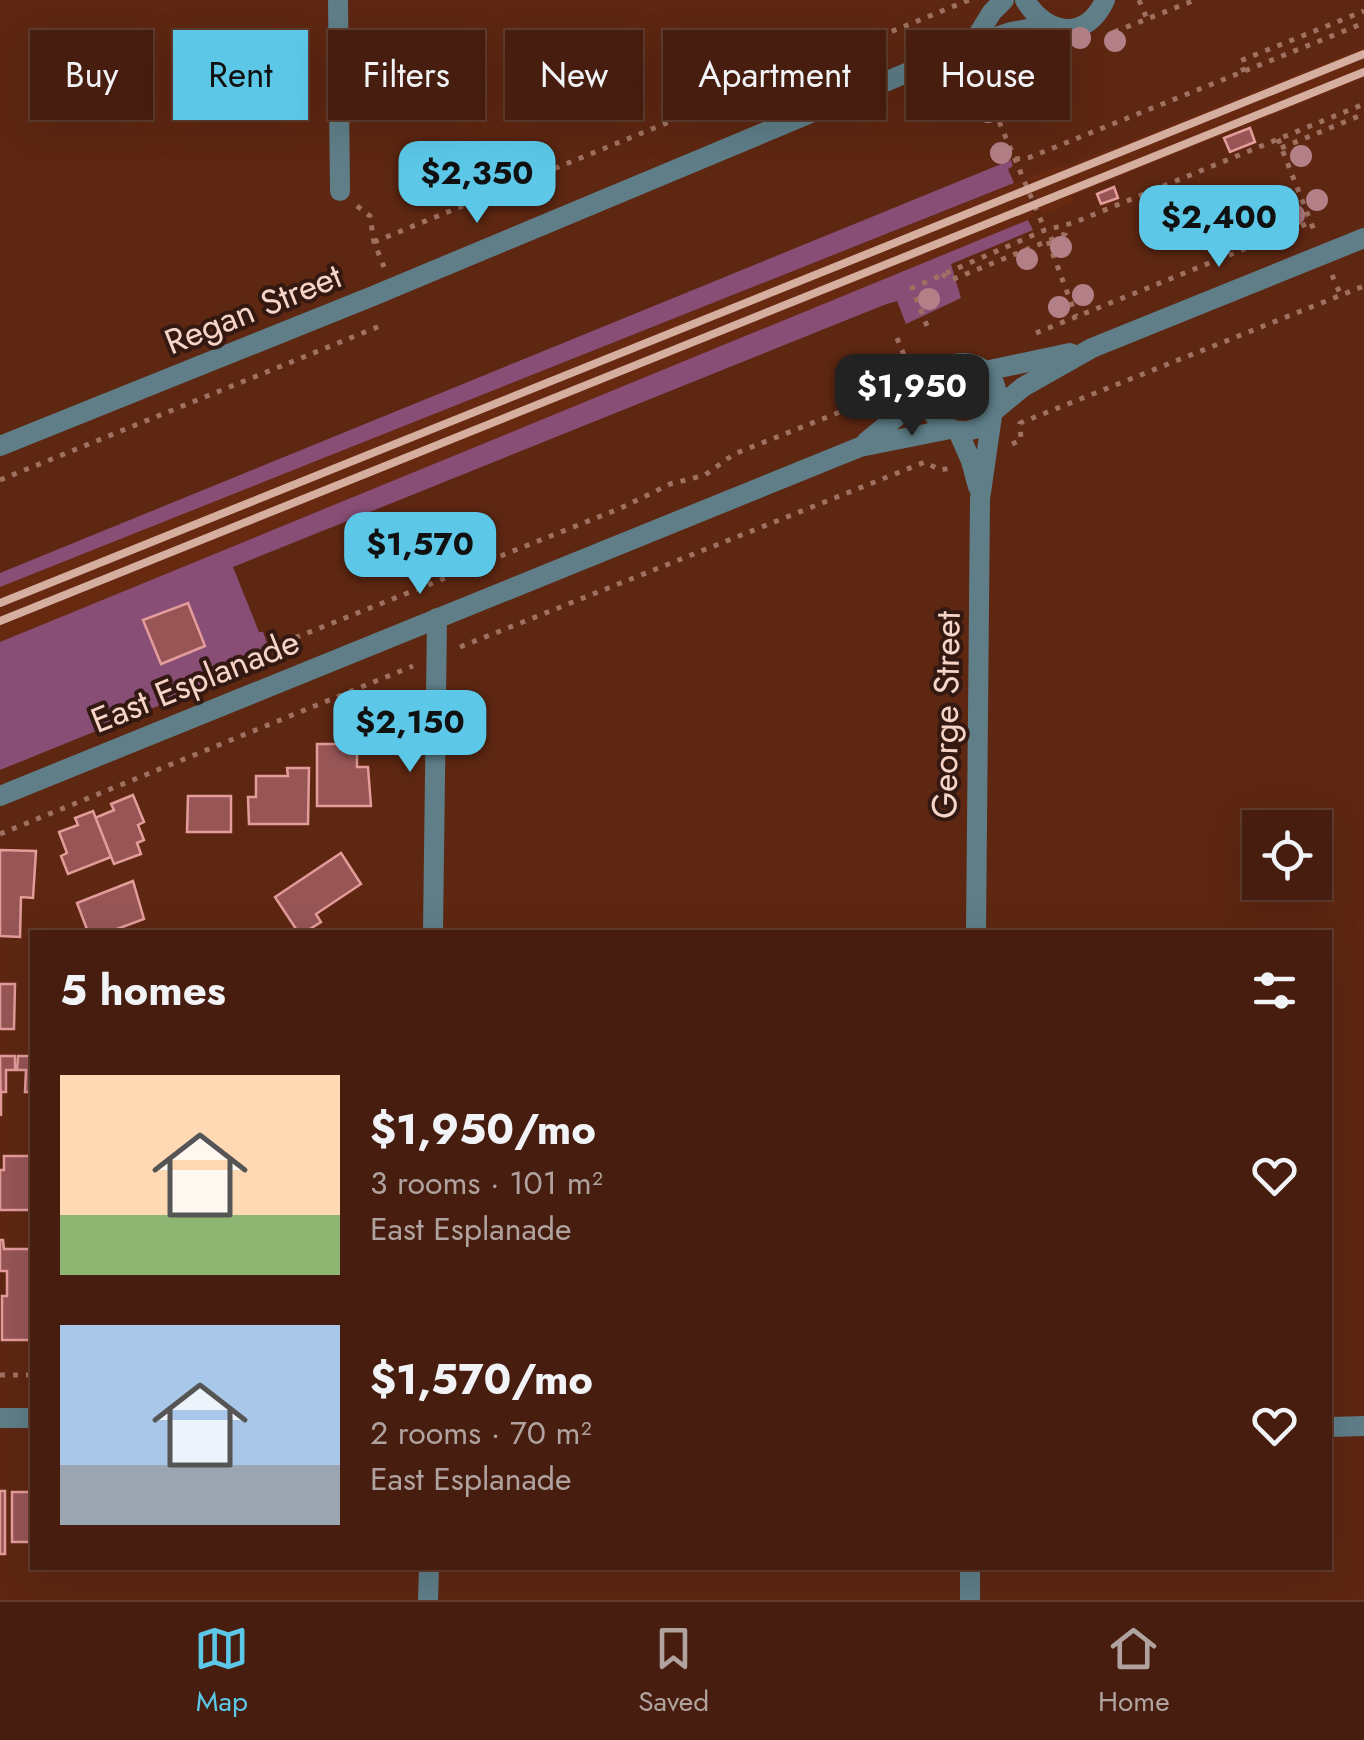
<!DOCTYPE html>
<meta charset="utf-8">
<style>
body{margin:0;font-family:Jost,sans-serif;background:#4d2617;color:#f1f3f6;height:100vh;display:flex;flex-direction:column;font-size:38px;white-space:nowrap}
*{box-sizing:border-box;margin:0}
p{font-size:32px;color:#b0a29e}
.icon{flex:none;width:55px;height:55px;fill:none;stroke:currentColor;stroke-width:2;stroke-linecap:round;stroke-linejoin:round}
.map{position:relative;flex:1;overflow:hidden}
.details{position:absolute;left:30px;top:930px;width:1302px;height:640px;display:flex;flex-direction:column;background:#461d0e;border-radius:0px;box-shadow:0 10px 40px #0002,0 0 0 2px #5e3b2e}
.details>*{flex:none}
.banner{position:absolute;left:30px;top:30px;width:1305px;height:90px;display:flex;gap:20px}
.controls{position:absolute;left:1242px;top:810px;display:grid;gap:20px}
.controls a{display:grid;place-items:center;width:90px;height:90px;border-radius:0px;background:#461d0e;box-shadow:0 10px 40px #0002,0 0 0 2px #5e3b2e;font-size:50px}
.price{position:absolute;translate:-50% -85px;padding:0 22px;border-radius:20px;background:#5cc7e7;color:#111;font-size:32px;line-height:65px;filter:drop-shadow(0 2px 5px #0008)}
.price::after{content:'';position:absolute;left:50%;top:60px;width:30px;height:22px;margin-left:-15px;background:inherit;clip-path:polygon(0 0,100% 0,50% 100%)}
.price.selected{background:#222;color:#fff}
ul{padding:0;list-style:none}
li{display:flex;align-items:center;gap:30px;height:250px;padding:0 30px}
li span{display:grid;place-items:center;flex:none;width:280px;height:200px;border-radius:0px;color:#555}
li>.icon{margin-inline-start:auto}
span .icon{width:120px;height:120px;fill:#fffc;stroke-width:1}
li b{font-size:42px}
h2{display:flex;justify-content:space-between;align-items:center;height:120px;padding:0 30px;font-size:42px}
.chip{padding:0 35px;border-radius:0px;background:#461d0e;box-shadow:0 10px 40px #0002,0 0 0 2px #5e3b2e;font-size:35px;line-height:90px}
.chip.selected{background:#5cc7e7;color:#111}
.tab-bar{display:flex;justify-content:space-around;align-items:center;height:140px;border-top:2px solid #5e3b2e;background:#461d0e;font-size:28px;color:#b0a29e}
.tab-bar a{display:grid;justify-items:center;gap:5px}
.tab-bar .selected{color:#5cc7e7}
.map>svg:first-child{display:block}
</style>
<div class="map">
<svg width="1364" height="1600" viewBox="0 0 1364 1600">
<rect width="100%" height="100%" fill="#5e2712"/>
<!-- built -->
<g fill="#682911">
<path d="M1364,47V78L1072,196L1074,202L1043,215L1028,178L1060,165L1062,168Z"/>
<path d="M1021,181L1034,215L1028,220L0,642V587Z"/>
</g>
<!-- green -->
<g fill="#894e76">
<path d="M1011,160L1013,166L1008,169L1014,183L0,587V573Z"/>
<path d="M1028,220L1033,230L951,264L961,298L906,324L897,301L884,305L233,567L259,632H263L267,643V658L254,667L0,770V642Z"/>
</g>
<!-- building -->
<g fill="#975556" stroke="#e49c9b" stroke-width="2.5">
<path d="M1250,128L1255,142L1230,152L1224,138Z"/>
<path d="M1114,187L1118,198L1101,204L1097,194Z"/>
<path d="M188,603L205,646L161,664L143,620Z"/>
<path d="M317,744H357V767H368L371,806H317Z"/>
<path d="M287,768H309L308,824H249L248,797H256V776H288Z"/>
<path d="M133,795L144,822L138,825L144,840L137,843L141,854L114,864L95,818L114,810L111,804Z"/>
<path d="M188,796H231V832H187Z"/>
<path d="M93,811L111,857L68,874L61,856L67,853L59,832L78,825L75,818Z"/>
<path d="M0,850L36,851L33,898L21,897L20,937L0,936Z"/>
<path d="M341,853L361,884L316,914L321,922L305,932H298L275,897Z"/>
<path d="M133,881L144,919L109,932H88L77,903Z"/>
<rect x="30" y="974" width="2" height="52"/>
<path d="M0,984H15L14,1029H0Z"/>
<path d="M0,1056H15V1070H6V1092H1V1116Z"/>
<path d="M18,1056H32V1116L30,1092H25L26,1070H17Z"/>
<path d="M4,1156H32V1210H0V1170H4Z"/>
<path d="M0,1240H3L4,1249H32V1340H2V1296H7V1271H0Z"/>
<rect x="0" y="1491" width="5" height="63"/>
<rect x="12" y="1492" width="20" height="50"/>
</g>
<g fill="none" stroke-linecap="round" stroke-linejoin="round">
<!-- path -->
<g stroke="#9f7160" stroke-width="5" stroke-dasharray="5 8" stroke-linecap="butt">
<path d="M1139,0L1147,19"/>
<path d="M1114,32L1195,0"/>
<path d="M1023,69L1062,53"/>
<path d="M1244,72L1240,61L1364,11"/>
<path d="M997,80L1023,69L1018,54"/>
<path d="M984,86L1045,230"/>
<path d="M1278,139L1315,233"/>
<path d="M1281,148L1364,114"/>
<path d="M1015,159L1028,158L1364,23"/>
<path d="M357,206L370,216L374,242L384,267"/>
<path d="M1048,241L1076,316"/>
<path d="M374,242L969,0"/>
<path d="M942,274L951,280L1065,234L1066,225"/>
<path d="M1332,275L1341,296"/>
<path d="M927,326L912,288L1045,230L1073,223L1364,104"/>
<path d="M1036,333L1311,222"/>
<path d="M897,338L908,365L907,378"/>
<path d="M1012,444L1021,440L1020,423L1364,286"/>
<path d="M0,480L385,324"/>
<path d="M460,647L925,462L940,470L951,468"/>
<path d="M247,657L621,508L670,484L705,475L734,454L883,395"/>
<path d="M0,834L413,666"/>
<path d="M0,1375H32"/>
</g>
<!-- minor -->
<g stroke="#5f7e88" stroke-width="20">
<path d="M338,0L340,191"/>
<path d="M1025,0C1046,35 1086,42 1105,0"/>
<path d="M971,46L992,12L1004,0"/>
<path d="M958,431L971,461L978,487"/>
<path d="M0,446L373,296L971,46L1011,32L1049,25"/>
<path d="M433,932L437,618"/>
<path d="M976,932L980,499L992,416"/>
<path d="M0,1418H32"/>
<path d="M1330,1427L1364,1426"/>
<path d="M428,1600L429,1568"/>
<path d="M970,1600V1568"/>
</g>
<!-- tertiary -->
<g stroke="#5f7e88" stroke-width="20">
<circle cx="963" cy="397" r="34"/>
<path d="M985,371L1070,353"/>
<path d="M994,411L1023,387L1092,348L1364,238"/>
<path d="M866,442L929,390"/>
<path d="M0,796L860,447L950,429"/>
</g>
<!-- rail -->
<g stroke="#d5aea0" stroke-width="8">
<path d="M0,603L1364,54"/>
<path d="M0,621L1364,72"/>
</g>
</g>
<!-- trees -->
<g fill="#b48088">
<circle cx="1080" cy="38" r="11"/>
<circle cx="1115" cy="41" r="11"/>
<circle cx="1042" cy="73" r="11"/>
<circle cx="996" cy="75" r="11"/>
<circle cx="950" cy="91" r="11"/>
<circle cx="988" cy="112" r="11"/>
<circle cx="1001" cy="153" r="11"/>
<circle cx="1301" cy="156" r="11"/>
<circle cx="1317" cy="200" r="11"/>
<circle cx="1294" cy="215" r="11"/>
<circle cx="1061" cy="247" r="11"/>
<circle cx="1027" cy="259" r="11"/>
<circle cx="1083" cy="295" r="11"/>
<circle cx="929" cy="299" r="11"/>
<circle cx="1059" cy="307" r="11"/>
<circle cx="894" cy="366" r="11"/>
</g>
<g text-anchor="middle" stroke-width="8" stroke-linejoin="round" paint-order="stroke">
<!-- street labels -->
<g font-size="35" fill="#f7d4c8" stroke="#331911">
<text transform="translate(253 309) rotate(-22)" y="12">Regan Street</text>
<text transform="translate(195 681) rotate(-22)" y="12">East Esplanade</text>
<text transform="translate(946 715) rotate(-89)" y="12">George Street</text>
</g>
</g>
</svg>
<div class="controls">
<a><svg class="icon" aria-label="locate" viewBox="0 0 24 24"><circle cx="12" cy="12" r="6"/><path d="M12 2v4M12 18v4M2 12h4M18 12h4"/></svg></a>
</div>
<b class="price" style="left:477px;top:226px">$2,350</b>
<b class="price" style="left:1219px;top:270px">$2,400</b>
<b class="price selected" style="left:912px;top:439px">$1,950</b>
<b class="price" style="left:420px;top:597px">$1,570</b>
<b class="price" style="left:410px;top:775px">$2,150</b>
<div class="banner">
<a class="chip">Buy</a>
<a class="chip selected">Rent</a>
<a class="chip">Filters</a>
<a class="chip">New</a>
<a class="chip">Apartment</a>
<a class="chip">House</a>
</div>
<section class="details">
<h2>5 homes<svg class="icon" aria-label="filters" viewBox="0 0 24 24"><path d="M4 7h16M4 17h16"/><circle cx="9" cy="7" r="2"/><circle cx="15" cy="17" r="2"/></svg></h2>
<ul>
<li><span style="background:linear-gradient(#ffd9b3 70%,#8fb573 0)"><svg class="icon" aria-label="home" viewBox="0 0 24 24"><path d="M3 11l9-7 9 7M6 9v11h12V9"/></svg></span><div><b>$1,950/mo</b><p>3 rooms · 101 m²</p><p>East Esplanade</p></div><svg class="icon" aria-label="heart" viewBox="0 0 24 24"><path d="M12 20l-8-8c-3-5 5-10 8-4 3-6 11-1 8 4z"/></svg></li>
<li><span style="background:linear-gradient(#a9c7e8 70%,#9aa5b1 0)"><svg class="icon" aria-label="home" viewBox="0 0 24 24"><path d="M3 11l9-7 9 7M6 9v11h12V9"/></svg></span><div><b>$1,570/mo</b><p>2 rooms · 70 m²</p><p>East Esplanade</p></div><svg class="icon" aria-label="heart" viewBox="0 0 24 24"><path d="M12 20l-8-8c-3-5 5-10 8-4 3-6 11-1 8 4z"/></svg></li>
</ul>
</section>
</div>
<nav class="tab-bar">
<a class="selected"><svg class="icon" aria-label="map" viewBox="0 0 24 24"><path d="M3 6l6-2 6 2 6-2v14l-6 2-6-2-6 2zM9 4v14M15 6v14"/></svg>Map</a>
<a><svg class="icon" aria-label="saved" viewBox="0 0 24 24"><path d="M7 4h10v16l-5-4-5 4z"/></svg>Saved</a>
<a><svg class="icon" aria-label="home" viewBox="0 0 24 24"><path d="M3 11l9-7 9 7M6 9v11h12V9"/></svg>Home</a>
</nav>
